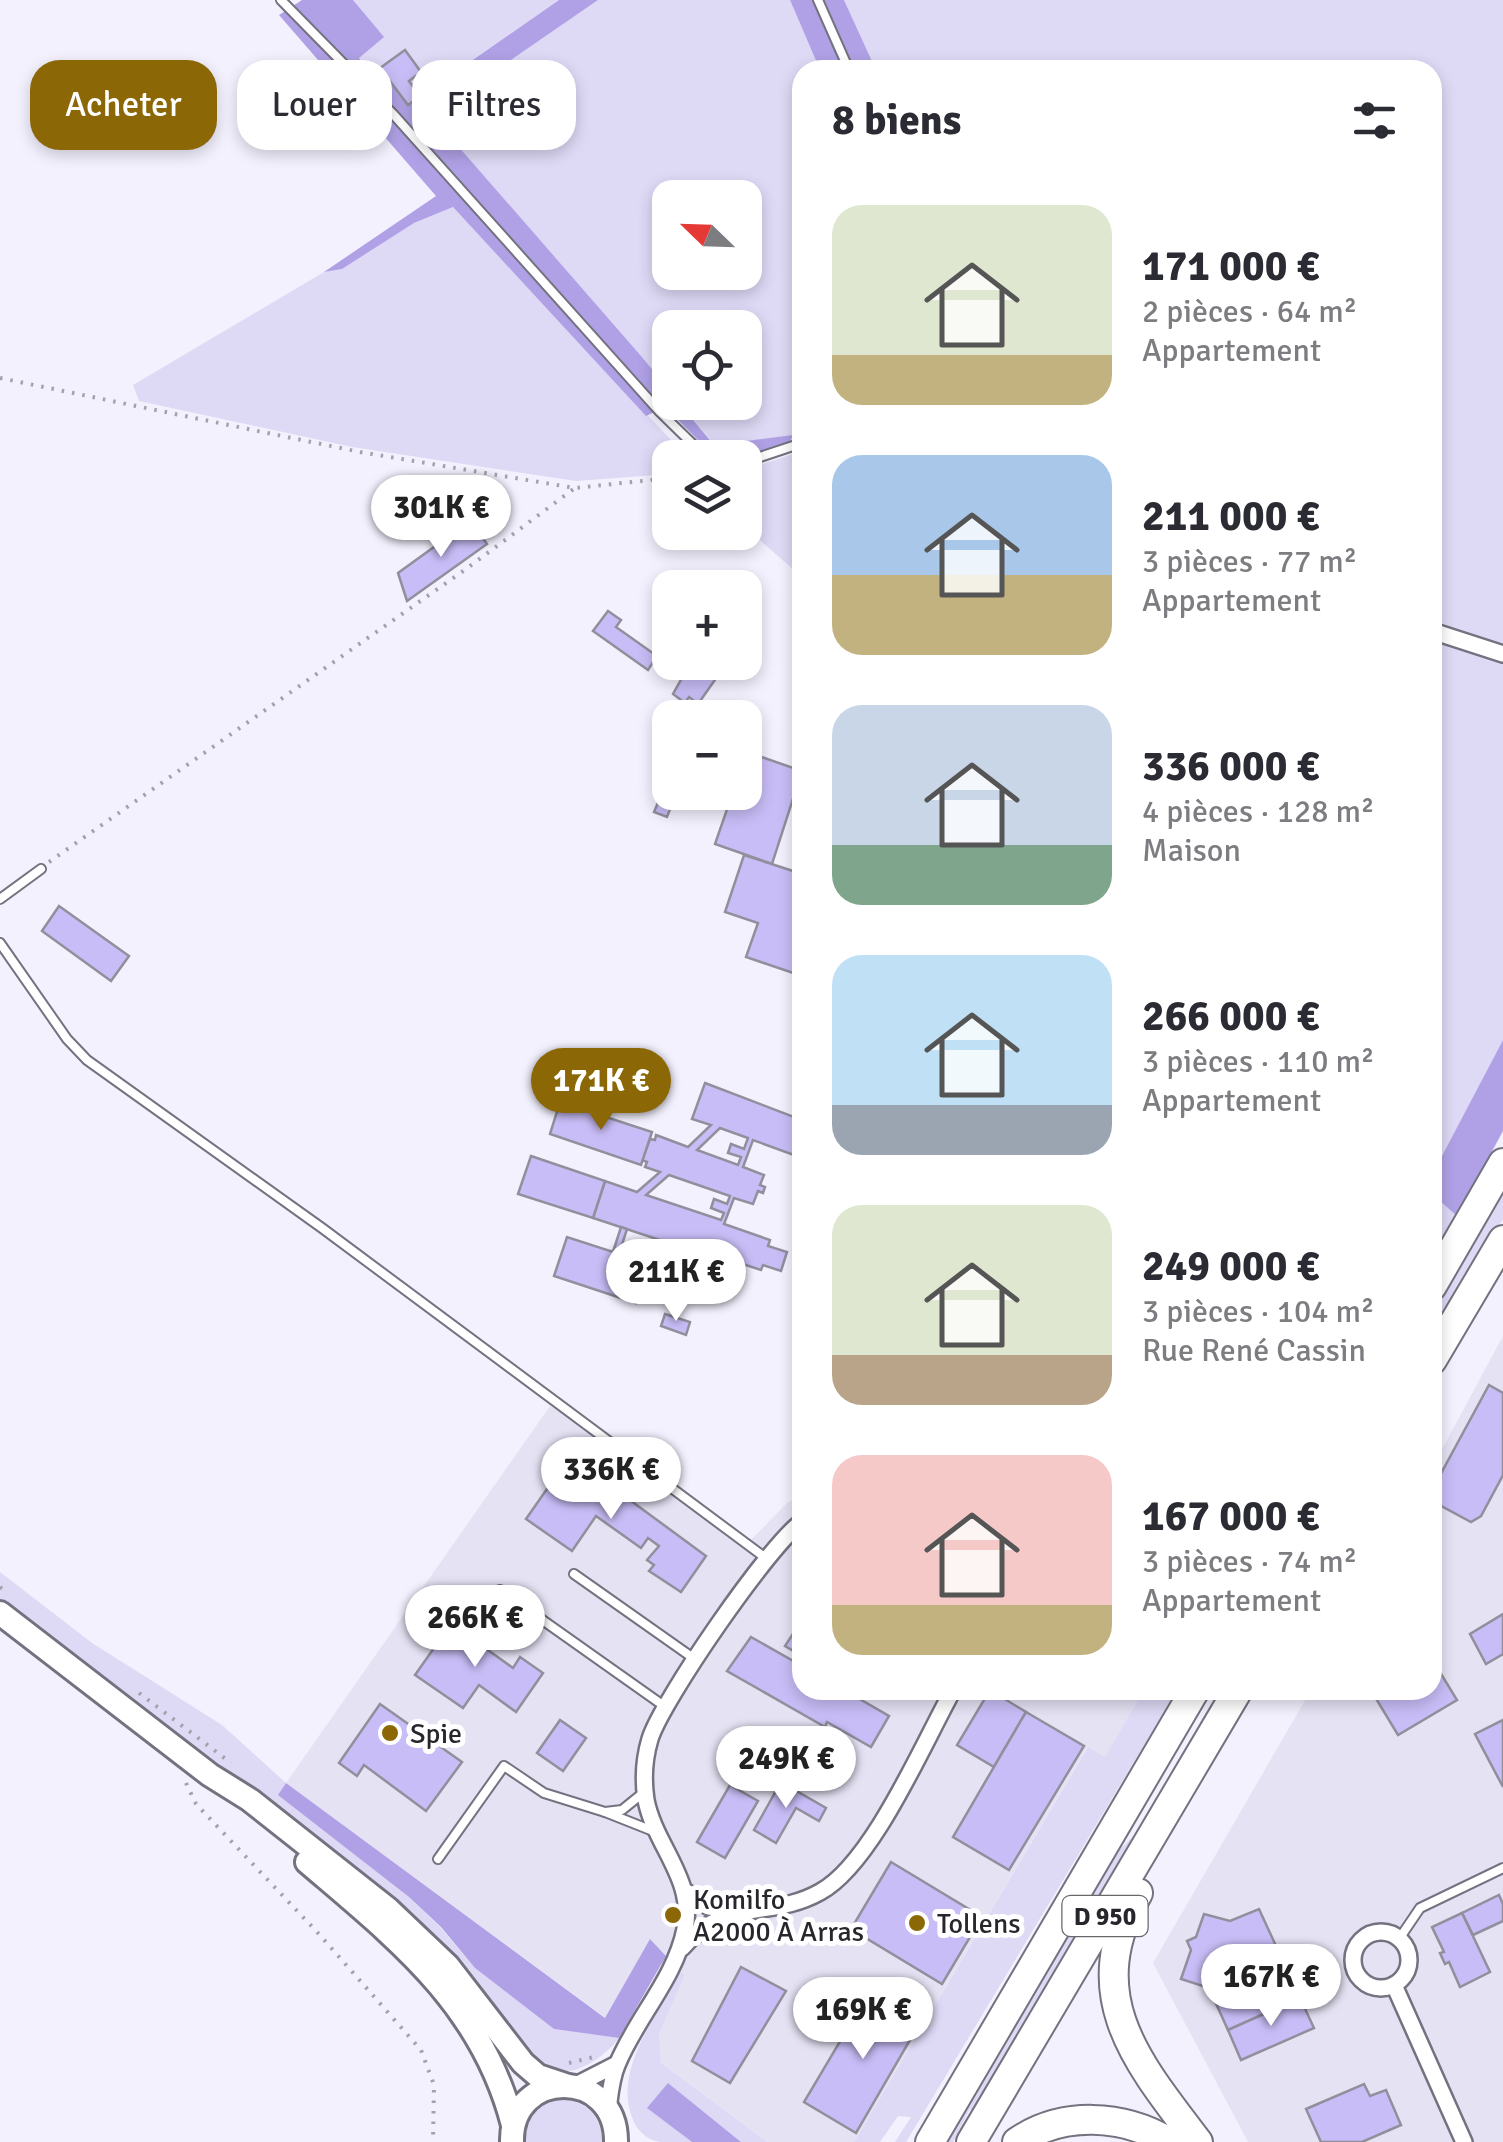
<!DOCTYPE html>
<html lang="fr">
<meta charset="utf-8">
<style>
body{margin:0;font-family:Signika,sans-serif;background:#f2f2f3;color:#2b2b33;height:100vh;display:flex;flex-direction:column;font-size:38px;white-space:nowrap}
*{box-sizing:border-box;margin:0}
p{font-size:32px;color:#7c7c81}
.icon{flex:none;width:55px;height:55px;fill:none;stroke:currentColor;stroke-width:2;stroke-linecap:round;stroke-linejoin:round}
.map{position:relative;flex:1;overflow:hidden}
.drawer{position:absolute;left:792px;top:60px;width:650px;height:1640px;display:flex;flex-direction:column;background:#fff;border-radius:30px;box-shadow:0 5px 15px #0003}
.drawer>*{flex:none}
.hud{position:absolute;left:30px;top:60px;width:612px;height:90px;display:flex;gap:20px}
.needle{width:65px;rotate:293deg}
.buttons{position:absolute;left:652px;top:180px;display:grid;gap:20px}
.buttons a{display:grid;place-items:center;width:110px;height:110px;border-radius:20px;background:#fff;box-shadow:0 5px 15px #0003;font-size:50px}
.price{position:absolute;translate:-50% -85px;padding:0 22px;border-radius:35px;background:#fff;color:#222;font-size:32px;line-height:65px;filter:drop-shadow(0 2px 5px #0008)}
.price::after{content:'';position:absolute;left:50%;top:60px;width:30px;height:22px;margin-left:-15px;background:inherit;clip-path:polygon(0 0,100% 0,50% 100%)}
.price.active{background:#8b6706;color:#fff}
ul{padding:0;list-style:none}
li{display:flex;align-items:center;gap:30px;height:250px;padding:0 40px}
li span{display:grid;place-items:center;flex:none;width:280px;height:200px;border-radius:30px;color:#555}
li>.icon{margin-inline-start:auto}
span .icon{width:120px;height:120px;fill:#fffc;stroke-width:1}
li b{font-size:42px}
h2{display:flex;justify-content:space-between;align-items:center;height:120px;padding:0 40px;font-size:42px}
.tag{padding:0 35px;border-radius:30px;background:#fff;box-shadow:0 5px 15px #0003;font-size:35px;line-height:90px}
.tag.active{background:#8b6706;color:#fff}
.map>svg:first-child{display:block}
</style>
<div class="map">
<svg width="1503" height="2142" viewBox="0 0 1503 2142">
<rect width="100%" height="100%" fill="#f3f1fe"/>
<!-- built -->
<g fill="#e5e2f4">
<path d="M1503,1336V2142H1248L1153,1963L1311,1690H1432L1433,1466Z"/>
<path d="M550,1406L624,1451L647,1476L744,1547L786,1504L802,1494V1690H1144L1105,1758L1087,1748L854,2142H767L661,2063L659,2034L685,1975L651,1940L606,2018L286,1783Z"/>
</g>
<!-- green -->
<g fill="#ded9f5" fill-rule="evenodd">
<path d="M353,0H559L420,96L409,81L421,72L406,51L371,71L359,57L383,37Z"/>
<path d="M598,0H790L820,70H802V436L715,445L679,403L745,402V328H670V391L431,115ZM670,198H745V272H670Z"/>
<path d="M844,0H1503V647L1433,623L1432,70H876Z"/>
<path d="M453,207L686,456L670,458V474L576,481L352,447L139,401L133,385L324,272L342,269L414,223Z"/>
<path d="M802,451V577L745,527V470Z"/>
<path d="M1433,636L1503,658V1040L1433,1173Z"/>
<path d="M1503,1188V1219L1433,1339V1313Z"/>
<path d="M1433,1195L1457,1216L1433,1258Z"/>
<path d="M0,1572L92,1643L222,1725L286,1783L279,1795L409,1897L440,1927L475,1968L554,2029L619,2038C604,2058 573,2079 547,2070C539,2067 532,2061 525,2057L315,1838L0,1599Z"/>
<path d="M1144,1690H1177L906,2142H895L911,2117L898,2116L880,2142H854L1088,1747L1105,1757Z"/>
<path d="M1151,1819L977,2113L970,2109L953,2142H944L1112,1857Z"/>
<path d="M681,1971L685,1975L659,2034L661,2063L767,2142H741L668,2083L648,2108L692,2142C682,2142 670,2142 660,2142C646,2140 636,2129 632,2117C613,2069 659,2012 681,1971Z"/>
<path d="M557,2099C584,2099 602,2115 602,2142H524C524,2119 535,2105 557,2099Z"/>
</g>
<!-- forest -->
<g fill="#b0a1e6">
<path d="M302,0H353L384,37L359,58L371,71L380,68L408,105L559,0H598L431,115L641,356L670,391V402L679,403L714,445L793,435L790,443L738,457H715L665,407L646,416L453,207L414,223L342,269L324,272L436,196L279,15Z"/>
<path d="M790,0H844L876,70H820Z"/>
<path d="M1503,1040V1131L1457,1216L1433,1195V1173Z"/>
<path d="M286,1783L605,2018L650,1939L666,1956L619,2038L554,2029L475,1968L441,1927L409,1897L278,1795Z"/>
<path d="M668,2083L741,2142H692L647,2108Z"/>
</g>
<!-- building -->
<g fill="#c9bdf7" stroke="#928f9d" stroke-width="2.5" fill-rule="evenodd">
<path d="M405,50L421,72L409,81L420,96L408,105L380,68Z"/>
<path d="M470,521L487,544L407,601L398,573Z"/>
<path d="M608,611L621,620L616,627L657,656L648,670L593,631Z"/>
<path d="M691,662L717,677L698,704L689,697L685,703L673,694Z"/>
<path d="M747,752L802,771L772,864L715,844L733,792H745Z"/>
<path d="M670,774V792H677L667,817L654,812Z"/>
<path d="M744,855L802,874V976L746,957L758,923L725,912Z"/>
<path d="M59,906L129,956L111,981L42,931Z"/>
<path d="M705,1083L802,1120V1158L753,1140L743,1167L764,1175L760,1185L765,1187L763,1193L758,1191L753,1204L734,1198L724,1224L770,1240L768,1246L787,1252L781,1271L763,1265L761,1270L715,1255L714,1258L593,1218L605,1181L637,1192L660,1172L645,1167L647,1162L642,1160L650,1139L655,1140L656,1135L688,1147L711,1125L692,1119ZM720,1128L748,1138L744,1149L731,1144L728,1153L741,1157L738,1165L697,1150ZM669,1175L730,1196L727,1204L714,1199L711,1208L724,1213L721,1220L646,1195Z"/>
<path d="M560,1102L652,1132L641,1165L550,1134Z"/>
<path d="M531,1156L605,1181L593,1218L518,1194Z"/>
<path d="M621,1227L627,1229L619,1254L649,1264L644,1280L638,1283L636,1303L554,1276L567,1237L613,1252Z"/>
<path d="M665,1314L690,1322L686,1335L661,1326Z"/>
<path d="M1489,1385L1503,1393V1475L1481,1516L1471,1522L1432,1501V1490Z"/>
<path d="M570,1456L706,1556L681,1592L649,1571L654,1565L647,1560L659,1546L648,1538L641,1548L596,1516L572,1551L526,1519Z"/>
<path d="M1503,1614V1654L1486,1664L1470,1634Z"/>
<path d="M456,1617L479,1633L474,1640L513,1668L520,1657L543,1673L516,1712L479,1685L463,1708L415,1675Z"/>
<path d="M802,1620V1656L785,1646Z"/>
<path d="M751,1637L802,1666V1690H844L889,1716L871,1747L827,1722L825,1727L727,1671Z"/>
<path d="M1432,1659L1457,1700L1398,1735L1372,1692L1432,1690Z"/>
<path d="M990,1690L1026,1712L994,1767L957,1745Z"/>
<path d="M380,1704L462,1762L426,1811L364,1765L357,1776L339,1763Z"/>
<path d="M1026,1712L1084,1746L1009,1870L953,1837Z"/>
<path d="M560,1720L586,1738L563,1771L537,1753Z"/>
<path d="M1503,1720V1787L1475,1734Z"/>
<path d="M781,1782L826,1808L819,1821L796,1808L776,1843L754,1830Z"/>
<path d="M730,1785L758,1801L725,1858L697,1842Z"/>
<path d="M891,1862L982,1917L942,1984L851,1929Z"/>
<path d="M1499,1895L1503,1904V1921L1473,1935L1462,1913Z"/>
<path d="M1259,1909L1300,1998L1228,2030L1209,1988L1181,1979L1191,1950L1187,1941L1196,1937L1204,1914L1230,1921Z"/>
<path d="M1462,1913L1490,1972L1460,1987L1449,1962L1445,1964L1440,1953L1444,1952L1432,1927Z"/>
<path d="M741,1967L786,1991L730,2083L692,2061Z"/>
<path d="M870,1991L921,2021L856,2133L804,2102Z"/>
<path d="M1300,1998L1314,2028L1241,2060L1228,2030Z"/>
<path d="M1364,2084L1370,2096L1386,2090L1401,2125L1362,2142H1321L1306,2109Z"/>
</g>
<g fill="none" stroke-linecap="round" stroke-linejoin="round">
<defs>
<g id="service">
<path d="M281,0L393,114L660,412L707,458"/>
<path d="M818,0L849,70"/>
<path d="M745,462L802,443"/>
<path d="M0,899L41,869"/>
<path d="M0,943L67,1039L87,1060L322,1228L767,1559"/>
<path d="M574,1574L696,1660"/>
<path d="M500,1590L664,1706"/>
<path d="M643,1793L622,1810L605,1812L653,1831"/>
<path d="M438,1859L504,1766L544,1793L605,1812"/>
<path d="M1399,1939L1420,1908L1503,1868"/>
</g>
<g id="minor">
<path d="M1432,631L1503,654"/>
<path d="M685,1891L709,1907L735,1911"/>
<circle cx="1381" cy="1960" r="28"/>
<path d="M682,1948C727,1896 770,1920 820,1892C872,1864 923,1744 953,1690"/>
<path d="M1394,1985L1464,2142"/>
<path d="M574,2086L617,2064"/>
<path d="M608,2110C610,2095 611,2079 617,2065C636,2018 675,1979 685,1929C695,1879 655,1846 646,1800C643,1780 644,1759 650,1739C661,1702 771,1542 802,1522"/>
</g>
<g id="secondary">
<path d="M0,1613L210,1775L250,1800L388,1909L448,1966L523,2063L538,2076L568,2086"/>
<path d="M307,1862C397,1939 482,2004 513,2125"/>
<path d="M512,2142C510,2068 617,2067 616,2142"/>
</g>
<g id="trunk">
<path d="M1432,1286L1503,1163"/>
<path d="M1432,1360L1503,1240"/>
<path d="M1138,1893C1080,1995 1136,2061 1198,2142"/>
<path d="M930,2142L1195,1690"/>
<path d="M971,2142L1238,1690"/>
<path d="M1017,2142C1062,2111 1123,2114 1169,2142"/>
</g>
</defs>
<!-- service casing -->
<use href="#service" stroke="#757280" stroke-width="12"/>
<!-- minor casing -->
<use href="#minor" stroke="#757280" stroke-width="20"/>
<!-- secondary casing -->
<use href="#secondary" stroke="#757280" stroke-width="28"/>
<!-- trunk casing -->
<use href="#trunk" stroke="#757280" stroke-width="32"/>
<!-- path -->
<g stroke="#a3a2ac" stroke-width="4" stroke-dasharray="2.5 8" stroke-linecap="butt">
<path d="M0,378L360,452L575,488L670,478"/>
<path d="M49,862L466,569L575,488"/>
<path d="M0,1587L8,1594"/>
<path d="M139,1693L231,1763"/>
<path d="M186,1783L196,1804L318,1933L421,2050L434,2085L433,2142"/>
<path d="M569,2063L594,2057"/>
</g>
<!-- service -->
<use href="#service" stroke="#fff" stroke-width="8"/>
<!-- minor -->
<use href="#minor" stroke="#fff" stroke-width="15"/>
<!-- secondary -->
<use href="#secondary" stroke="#fff" stroke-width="22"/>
<!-- trunk -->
<use href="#trunk" stroke="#fff" stroke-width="28"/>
</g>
<!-- markers -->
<g fill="#8b6706" stroke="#fff" stroke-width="4">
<circle cx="390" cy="1733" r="10"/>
<circle cx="673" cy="1915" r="10"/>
<circle cx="917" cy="1923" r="10"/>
</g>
<g text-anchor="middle" stroke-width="10" stroke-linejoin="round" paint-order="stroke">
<!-- shield labels -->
<rect fill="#fff" stroke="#68676b" stroke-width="2.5" x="1062.5" y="1896" width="85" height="40" rx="8"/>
<g font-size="25" font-weight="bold" fill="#27262c">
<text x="1105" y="1925">D 950</text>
</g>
<!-- poi labels -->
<g font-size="28" fill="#27262c" stroke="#fff" text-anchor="start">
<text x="410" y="1743">Spie</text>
<text x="693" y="1909">Komilfo<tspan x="693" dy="32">A2000 À Arras</tspan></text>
<text x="937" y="1933">Tollens</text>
</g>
</g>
</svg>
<div class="buttons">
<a><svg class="needle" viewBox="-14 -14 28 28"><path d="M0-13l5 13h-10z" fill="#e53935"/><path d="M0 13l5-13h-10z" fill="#7c7c81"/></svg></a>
<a><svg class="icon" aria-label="locate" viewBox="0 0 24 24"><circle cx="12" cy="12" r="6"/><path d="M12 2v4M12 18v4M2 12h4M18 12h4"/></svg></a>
<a><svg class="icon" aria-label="layers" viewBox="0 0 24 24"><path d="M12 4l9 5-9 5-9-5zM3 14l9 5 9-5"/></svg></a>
<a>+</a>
<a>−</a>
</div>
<b class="price" style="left:441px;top:560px">301K €</b>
<b class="price active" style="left:601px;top:1133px">171K €</b>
<b class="price" style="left:676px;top:1324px">211K €</b>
<b class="price" style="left:611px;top:1522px">336K €</b>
<b class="price" style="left:475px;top:1670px">266K €</b>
<b class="price" style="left:786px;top:1811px">249K €</b>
<b class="price" style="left:1271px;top:2029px">167K €</b>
<b class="price" style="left:863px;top:2062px">169K €</b>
<div class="hud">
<a class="tag active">Acheter</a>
<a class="tag">Louer</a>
<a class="tag">Filtres</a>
</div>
<section class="drawer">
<h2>8 biens<svg class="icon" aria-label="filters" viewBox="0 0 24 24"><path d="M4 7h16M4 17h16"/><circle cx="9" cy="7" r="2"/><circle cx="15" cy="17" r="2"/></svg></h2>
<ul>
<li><span style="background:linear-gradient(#dfe7d0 75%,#c2b280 0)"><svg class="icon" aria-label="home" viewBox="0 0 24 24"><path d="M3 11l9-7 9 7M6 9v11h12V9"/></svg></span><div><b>171 000 €</b><p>2 pièces · 64 m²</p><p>Appartement</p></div></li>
<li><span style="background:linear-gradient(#a9c7e8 60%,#c2b280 0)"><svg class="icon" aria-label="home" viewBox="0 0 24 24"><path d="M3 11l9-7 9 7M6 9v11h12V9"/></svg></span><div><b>211 000 €</b><p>3 pièces · 77 m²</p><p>Appartement</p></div></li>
<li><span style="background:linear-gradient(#c9d6e8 70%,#7fa58c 0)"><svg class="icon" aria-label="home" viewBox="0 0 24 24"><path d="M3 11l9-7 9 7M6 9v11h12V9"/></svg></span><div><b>336 000 €</b><p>4 pièces · 128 m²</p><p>Maison</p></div></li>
<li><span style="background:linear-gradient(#bfe0f5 75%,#9aa5b1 0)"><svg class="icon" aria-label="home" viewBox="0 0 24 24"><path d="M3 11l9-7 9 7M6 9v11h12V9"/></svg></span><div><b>266 000 €</b><p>3 pièces · 110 m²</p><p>Appartement</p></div></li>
<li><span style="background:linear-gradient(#dfe7d0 75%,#b9a48a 0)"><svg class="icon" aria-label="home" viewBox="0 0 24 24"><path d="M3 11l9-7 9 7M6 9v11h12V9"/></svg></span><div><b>249 000 €</b><p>3 pièces · 104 m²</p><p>Rue René Cassin</p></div></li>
<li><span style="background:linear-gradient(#f6c9c9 75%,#c2b280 0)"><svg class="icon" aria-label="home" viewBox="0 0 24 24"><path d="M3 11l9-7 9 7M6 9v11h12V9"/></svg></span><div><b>167 000 €</b><p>3 pièces · 74 m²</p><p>Appartement</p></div></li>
</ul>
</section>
</div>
